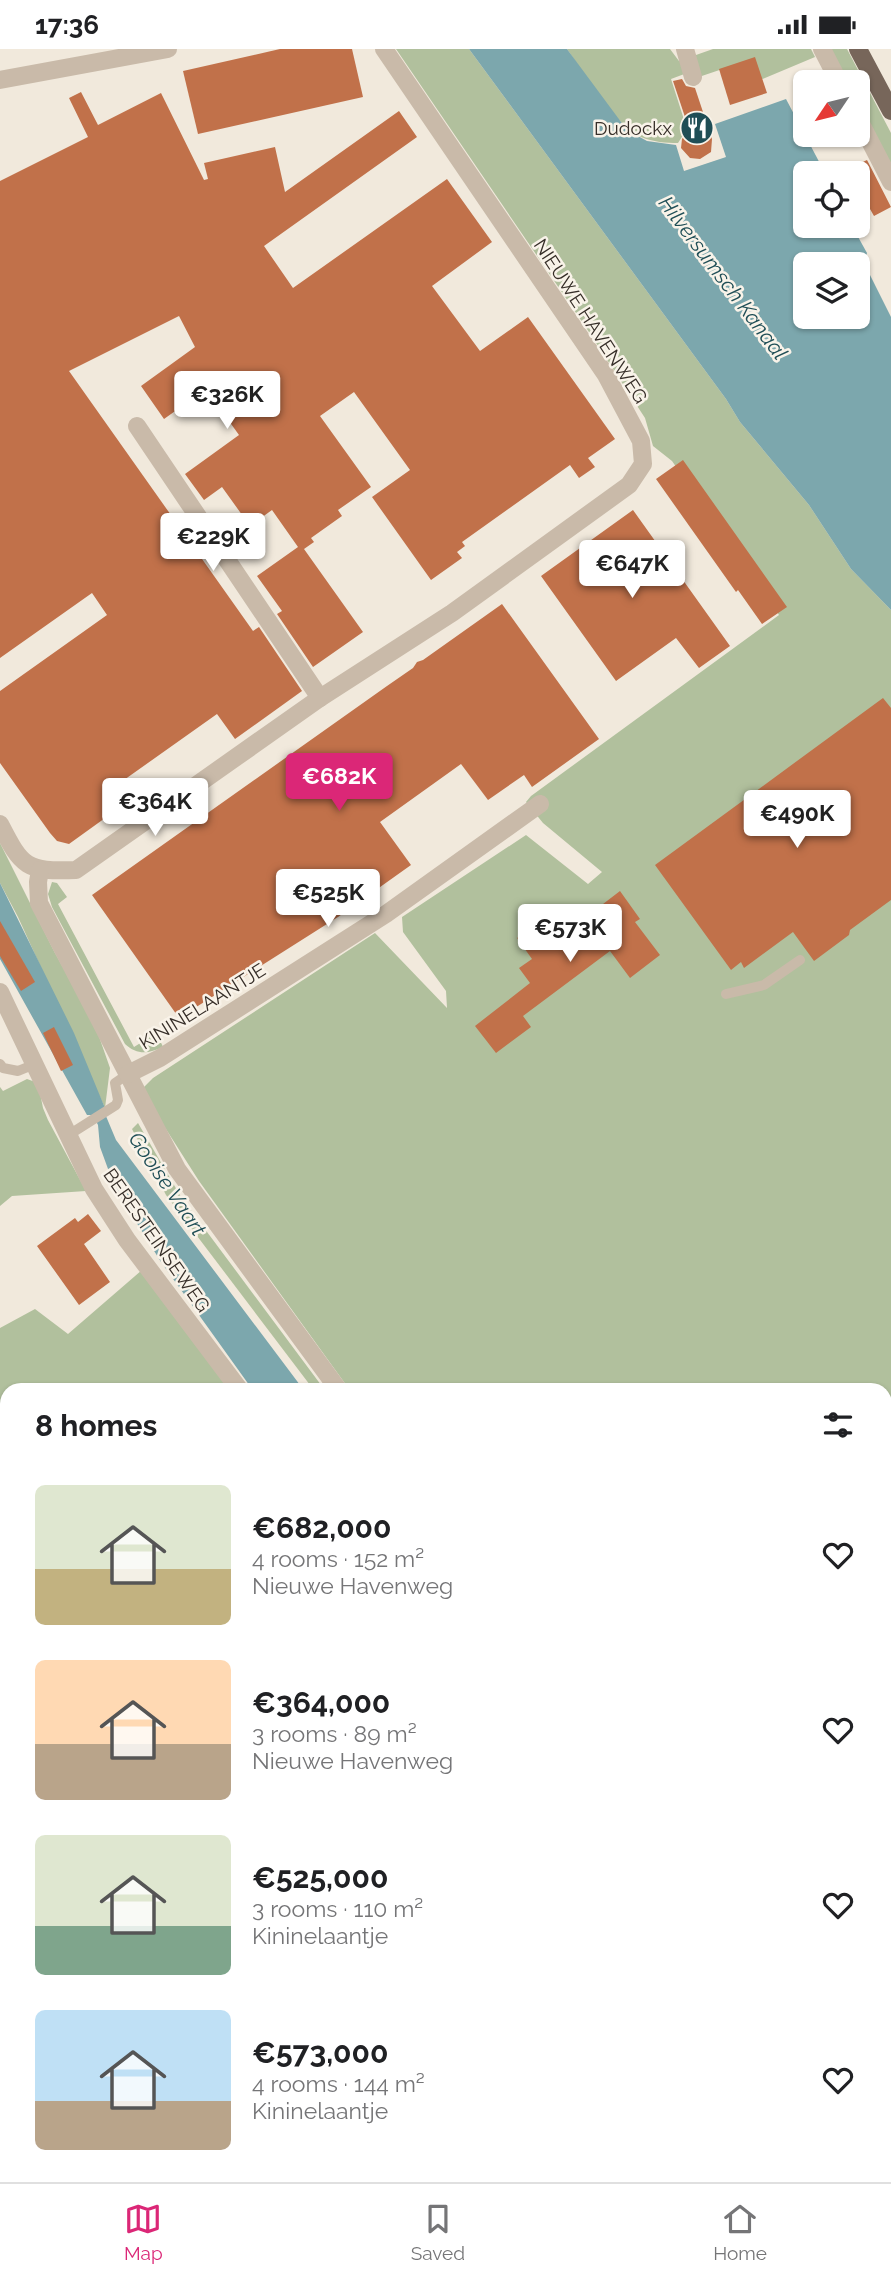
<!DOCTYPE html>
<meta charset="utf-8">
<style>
body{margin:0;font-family:Raleway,sans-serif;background:#f2f2f2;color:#202124;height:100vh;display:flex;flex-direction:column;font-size:26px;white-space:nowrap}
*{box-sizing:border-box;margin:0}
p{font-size:23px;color:#757577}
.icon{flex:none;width:38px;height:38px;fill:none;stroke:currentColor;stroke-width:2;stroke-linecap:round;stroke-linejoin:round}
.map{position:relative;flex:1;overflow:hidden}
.drawer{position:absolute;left:0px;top:1334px;width:892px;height:800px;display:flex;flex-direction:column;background:#fff;border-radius:21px 21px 0 0;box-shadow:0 2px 5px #0004}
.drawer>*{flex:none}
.needle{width:46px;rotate:235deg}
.fabs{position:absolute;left:793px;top:21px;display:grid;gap:14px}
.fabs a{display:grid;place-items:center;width:77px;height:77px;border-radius:10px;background:#fff;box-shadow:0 2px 5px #0004;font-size:35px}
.price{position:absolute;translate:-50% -60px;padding:0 16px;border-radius:7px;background:#fff;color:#222;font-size:23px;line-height:46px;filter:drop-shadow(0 2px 4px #0008)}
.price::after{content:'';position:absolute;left:50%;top:42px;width:21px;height:16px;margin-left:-10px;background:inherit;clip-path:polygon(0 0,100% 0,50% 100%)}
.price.on{background:#db2777;color:#fff}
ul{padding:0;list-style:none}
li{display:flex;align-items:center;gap:21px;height:175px;padding:0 35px}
li span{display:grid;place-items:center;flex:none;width:196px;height:140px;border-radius:10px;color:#555}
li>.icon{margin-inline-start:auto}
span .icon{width:84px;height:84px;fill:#fffc;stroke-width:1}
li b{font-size:30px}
h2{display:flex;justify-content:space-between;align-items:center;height:84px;padding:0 35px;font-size:30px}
.status{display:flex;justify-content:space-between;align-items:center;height:49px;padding:0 35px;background:#fff;direction:ltr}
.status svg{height:19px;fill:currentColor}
.menu{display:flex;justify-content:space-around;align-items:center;height:98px;border-top:2px solid #e0e0e0;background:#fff;font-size:19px;color:#757577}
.menu a{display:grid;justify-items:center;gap:4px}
.menu .on{color:#db2777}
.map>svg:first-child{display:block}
</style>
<div class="status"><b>17:36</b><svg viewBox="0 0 49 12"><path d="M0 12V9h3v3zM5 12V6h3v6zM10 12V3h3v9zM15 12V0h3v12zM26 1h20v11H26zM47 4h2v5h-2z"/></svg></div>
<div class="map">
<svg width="891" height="2133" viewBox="0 0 891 2133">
<rect width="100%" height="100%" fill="#f1e9dc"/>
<!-- green -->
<g fill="#b1c09d">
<path d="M396,0H469L726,350L740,373L809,456L851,520L891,561V2084L886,2077V1340H349L199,1132L141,1041L153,1029L375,884L447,959L446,942L403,883L402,868L526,786L588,835L602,823L543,774L526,753L531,747L779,566L672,412L653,397L645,369L587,280Z"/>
<path d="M567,0H670L679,12L713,0H811L815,8L760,31L752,10L690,31L687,24L671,30L687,80L678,94C666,94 653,93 641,88C615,77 584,24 567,0Z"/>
<path d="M827,0H847L891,84V124L858,59V33H844Z"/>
<path d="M0,794L55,904L95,976L110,1019L105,1059L18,868L0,834Z"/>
<path d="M52,833L57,834L67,848L58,855L134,998L179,970L181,973L158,987L163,998C148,1005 137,1006 125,995L52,858L48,845Z"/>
<path d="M27,1030L38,1034L43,1059L48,1071L86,1142L12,1147L0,1157V1038L3,1042Z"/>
<path d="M138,1074L181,1148L324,1340H313L166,1146L132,1080Z"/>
<path d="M142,1221L229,1340H7V2126H191L183,2133H0V1279L35,1260L68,1285Z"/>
<path d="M313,2126H798L803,2133H318Z"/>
</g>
<!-- water -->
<g fill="#7ca7ad" fill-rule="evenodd">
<path d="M469,0H567L627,81L647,92L676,96L684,122L726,108L715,75L786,50L825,124H805V177H852L867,204L864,214L891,268V561L851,520L809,456L740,373L726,350ZM805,215H858V268H805Z"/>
<path d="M0,834L74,984L105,1059L103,1060L116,1091L303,1340H252L161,1213L115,1139L100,1098L98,1076L93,1066H87L0,910Z"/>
</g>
<!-- building -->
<g fill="#c1714a">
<path d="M280,0H352L363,48L198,85L183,22Z"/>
<path d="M755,8L767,44L730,56L719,20Z"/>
<path d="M682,30L686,37L695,39L712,90L711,103L700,110L690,109L681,99L682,90L689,80L673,32Z"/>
<path d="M81,43L98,76L161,44L204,131L208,130L204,114L275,98L285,143L399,62L417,88L264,197L293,239L447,130L492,193L432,237L480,302L528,268L615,390L588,409L595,418L579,429L570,416L462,493L465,497L457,503L462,509L431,531L372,448L410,421L354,343L320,367L371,438L338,461L342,467L311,489L314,493L304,500L363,583L313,618L277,565L282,562L257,527L298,498L272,461L250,477L222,438L204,451L185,425L239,386L206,340L164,370L141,337L195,298L179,267L69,322L253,582L259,578L302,642L235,690L217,665L107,743L119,759L69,795L57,792L50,784L0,714V642L107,566L92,544L0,609V132L88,88L69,49Z"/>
<path d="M867,111L891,158L874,167L858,139L863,136L854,117Z"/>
<path d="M683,411L787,558L762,575L738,541L736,543L656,430Z"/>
<path d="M633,461L730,597L699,619L676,589L616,632L541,527Z"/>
<path d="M502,555L599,690L532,738L524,726L488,751L461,715L380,773L411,816L338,868L179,969L92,846L387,637L413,619L417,613L423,611Z"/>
<path d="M883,649L891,659V851L850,881L849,886L814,912L793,883L744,919L741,913L731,921L655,816Z"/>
<path d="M620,842L640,870L635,873L660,906L630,929L610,902L523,967L531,978L496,1004L475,977L530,934L519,919L532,910L517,889L528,881L543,901Z"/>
<path d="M0,872L35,933L21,942L0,907Z"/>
<path d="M54,978L73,1016L61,1022L43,984Z"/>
<path d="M88,1165L101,1182L84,1195L110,1233L79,1256L37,1197L75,1169L78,1173Z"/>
</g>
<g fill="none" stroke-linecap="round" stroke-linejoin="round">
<!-- service -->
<g stroke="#c9baa9" stroke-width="10">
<path d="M726,945L764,936L800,911"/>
<path d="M0,1015L3,1019L18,1022L35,1015"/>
<path d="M67,1087L116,1056L118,1051L115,1034L128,1025"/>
<path d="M886,1669L891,1665"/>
</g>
<!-- minor -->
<g stroke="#c9baa9" stroke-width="18">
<path d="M685,0L693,28"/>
<path d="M822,0L839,33"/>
<path d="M0,31L168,0"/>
<path d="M858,69L891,133"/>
<path d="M137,377L320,649"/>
<path d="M0,775C22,818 26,823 76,821L320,649L452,564L629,436L643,415L641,392L606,326L384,0"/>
<path d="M40,821L38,833L39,854L177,1120L338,1340"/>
<path d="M0,943L94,1140L127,1191L239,1340"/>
<path d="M128,1025L160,1009L386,865L540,755"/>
<path d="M886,2085L891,2093"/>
<path d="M828,2126L833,2133"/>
</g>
<!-- primary -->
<path stroke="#77665a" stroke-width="18" d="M858,0L891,62"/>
</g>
<!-- icons -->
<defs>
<symbol id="restaurant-disc" viewBox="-11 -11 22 22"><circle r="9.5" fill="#1f4e56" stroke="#f9f3e9"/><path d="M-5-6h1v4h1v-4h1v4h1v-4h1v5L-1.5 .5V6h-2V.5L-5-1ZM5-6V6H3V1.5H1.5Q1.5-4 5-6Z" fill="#fff"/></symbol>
</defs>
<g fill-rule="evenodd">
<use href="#restaurant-disc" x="678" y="60" width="38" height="38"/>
</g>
<g text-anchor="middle" stroke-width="5" stroke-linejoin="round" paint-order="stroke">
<!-- poi labels -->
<g font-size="19" fill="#362e28" stroke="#f9f3e9" text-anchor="end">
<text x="672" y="86">Dudockx</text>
</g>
<!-- street labels -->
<g font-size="19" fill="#362e28" stroke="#f9f3e9">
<text transform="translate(591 272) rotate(57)" y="7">NIEUWE HAVENWEG</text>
<text transform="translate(202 957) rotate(-32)" y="7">KININELAANTJE</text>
<text transform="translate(157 1191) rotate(55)" y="7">BERESTEINSEWEG</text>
</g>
<!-- water labels -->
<g font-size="21" font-style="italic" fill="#1f4e56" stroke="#f9f3e9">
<text transform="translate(723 229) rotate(53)" y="7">Hilversumsch Kanaal</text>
<text transform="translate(167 1135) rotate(56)" y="7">Gooise Vaart</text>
</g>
</g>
</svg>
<div class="fabs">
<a><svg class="needle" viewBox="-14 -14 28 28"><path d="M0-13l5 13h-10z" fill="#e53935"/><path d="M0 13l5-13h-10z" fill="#757577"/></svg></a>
<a><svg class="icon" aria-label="locate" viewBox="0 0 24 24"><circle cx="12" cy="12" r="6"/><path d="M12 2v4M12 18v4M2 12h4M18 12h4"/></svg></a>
<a><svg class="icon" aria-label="layers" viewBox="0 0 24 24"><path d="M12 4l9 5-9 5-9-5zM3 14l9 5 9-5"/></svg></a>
</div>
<b class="price" style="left:227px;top:382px">€326K</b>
<b class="price" style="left:213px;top:524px">€229K</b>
<b class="price" style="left:632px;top:551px">€647K</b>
<b class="price on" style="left:339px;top:764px">€682K</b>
<b class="price" style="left:155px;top:789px">€364K</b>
<b class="price" style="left:797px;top:801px">€490K</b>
<b class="price" style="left:328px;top:880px">€525K</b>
<b class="price" style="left:570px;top:915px">€573K</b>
<section class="drawer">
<h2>8 homes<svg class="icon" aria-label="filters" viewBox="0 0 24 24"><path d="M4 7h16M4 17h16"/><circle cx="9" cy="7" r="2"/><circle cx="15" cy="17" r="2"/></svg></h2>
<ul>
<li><span style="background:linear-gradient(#dfe7d0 60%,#c2b280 0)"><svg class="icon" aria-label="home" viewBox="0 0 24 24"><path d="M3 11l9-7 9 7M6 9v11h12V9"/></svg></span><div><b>€682,000</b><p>4 rooms · 152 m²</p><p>Nieuwe Havenweg</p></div><svg class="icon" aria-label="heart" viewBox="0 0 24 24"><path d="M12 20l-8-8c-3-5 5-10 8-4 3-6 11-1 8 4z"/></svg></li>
<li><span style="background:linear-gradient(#ffd9b3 60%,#b9a48a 0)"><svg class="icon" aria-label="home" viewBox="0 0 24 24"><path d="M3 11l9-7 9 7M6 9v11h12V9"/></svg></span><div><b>€364,000</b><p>3 rooms · 89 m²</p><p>Nieuwe Havenweg</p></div><svg class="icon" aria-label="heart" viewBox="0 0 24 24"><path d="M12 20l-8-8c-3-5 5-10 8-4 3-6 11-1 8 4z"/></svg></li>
<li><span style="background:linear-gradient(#dfe7d0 65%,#7fa58c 0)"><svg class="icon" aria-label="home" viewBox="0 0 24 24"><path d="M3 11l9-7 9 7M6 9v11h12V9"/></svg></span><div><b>€525,000</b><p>3 rooms · 110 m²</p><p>Kininelaantje</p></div><svg class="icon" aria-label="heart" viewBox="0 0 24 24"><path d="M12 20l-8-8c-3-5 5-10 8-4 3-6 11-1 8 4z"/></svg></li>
<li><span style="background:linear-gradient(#bfe0f5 65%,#b9a48a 0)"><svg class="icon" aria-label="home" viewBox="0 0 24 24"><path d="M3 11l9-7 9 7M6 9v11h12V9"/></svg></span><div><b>€573,000</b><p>4 rooms · 144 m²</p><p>Kininelaantje</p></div><svg class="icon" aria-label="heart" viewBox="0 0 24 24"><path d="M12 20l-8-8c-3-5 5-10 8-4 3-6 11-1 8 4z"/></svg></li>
</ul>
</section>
</div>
<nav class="menu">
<a class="on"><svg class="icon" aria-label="map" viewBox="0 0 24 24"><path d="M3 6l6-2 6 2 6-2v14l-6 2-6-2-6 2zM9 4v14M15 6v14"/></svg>Map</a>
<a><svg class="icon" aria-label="saved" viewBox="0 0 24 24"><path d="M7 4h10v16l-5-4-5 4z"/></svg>Saved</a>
<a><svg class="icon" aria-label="home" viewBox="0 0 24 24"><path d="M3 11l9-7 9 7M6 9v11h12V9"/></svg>Home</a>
</nav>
